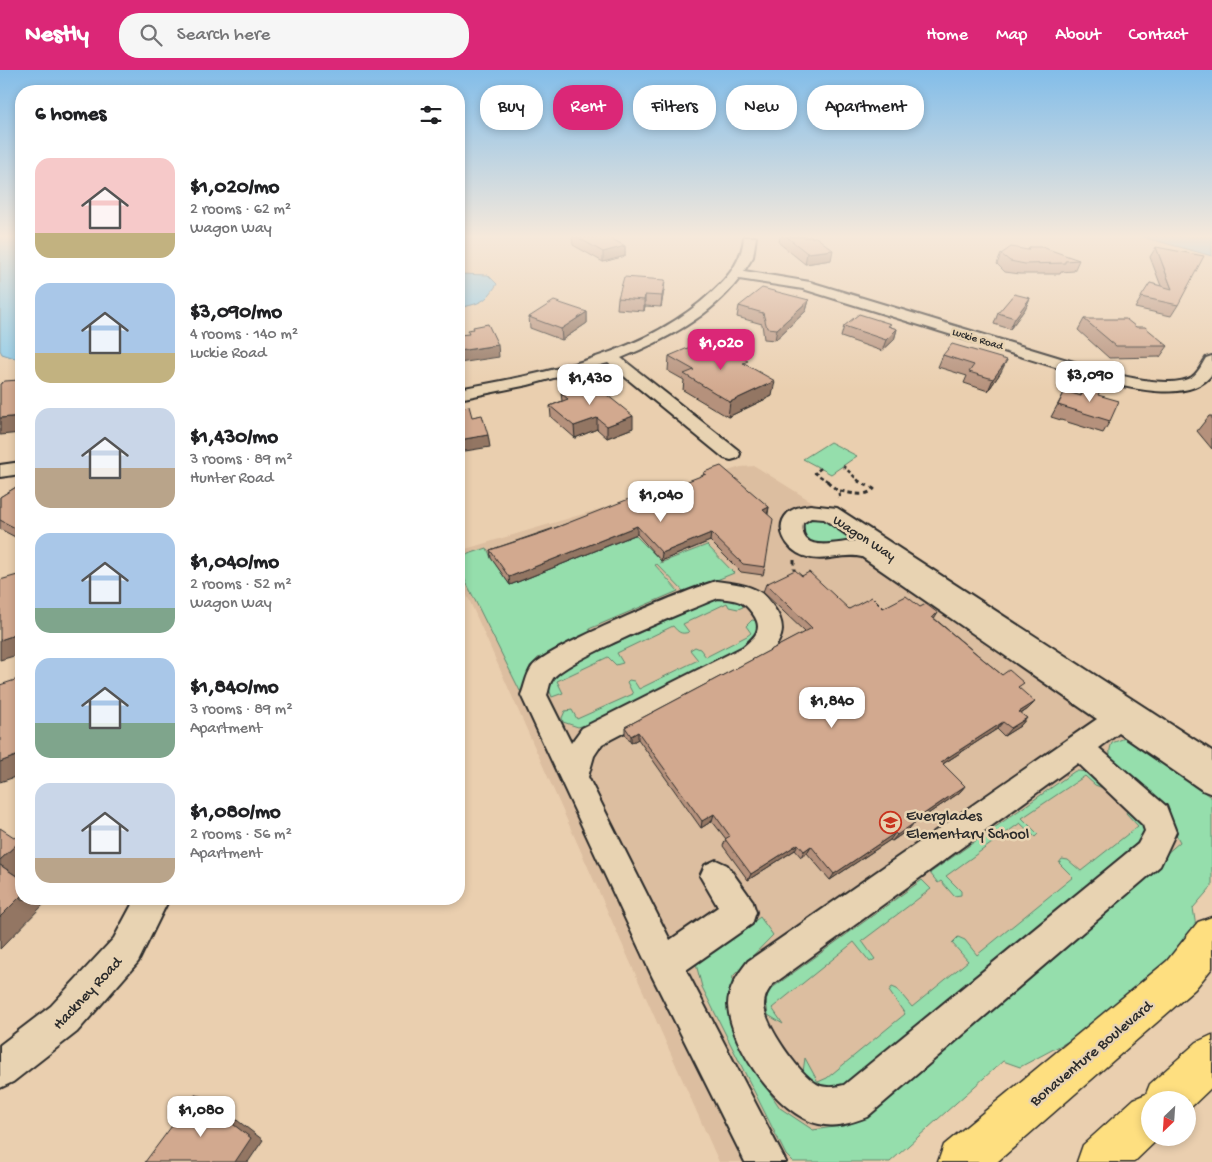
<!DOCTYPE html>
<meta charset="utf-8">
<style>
body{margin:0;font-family:"Gochi Hand",sans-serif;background:#f6f6f6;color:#202124;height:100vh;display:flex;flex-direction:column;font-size:19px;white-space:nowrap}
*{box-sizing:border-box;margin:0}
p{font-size:16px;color:#757577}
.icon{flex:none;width:28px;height:28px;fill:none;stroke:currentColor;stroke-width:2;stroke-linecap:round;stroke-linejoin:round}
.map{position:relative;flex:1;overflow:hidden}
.side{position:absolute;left:15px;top:15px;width:450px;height:820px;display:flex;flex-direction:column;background:#fff;border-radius:20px;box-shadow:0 2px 8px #0003}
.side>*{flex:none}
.top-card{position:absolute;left:480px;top:15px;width:475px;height:45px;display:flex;gap:10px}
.needle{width:32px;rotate:205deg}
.buttons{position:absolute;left:1141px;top:1021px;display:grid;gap:10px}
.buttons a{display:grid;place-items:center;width:55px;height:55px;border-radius:50%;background:#fff;box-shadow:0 2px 8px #0003;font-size:25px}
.price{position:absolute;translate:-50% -42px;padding:0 11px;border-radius:10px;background:#fff;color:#222;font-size:16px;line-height:32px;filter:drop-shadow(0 1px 2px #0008)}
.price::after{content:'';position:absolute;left:50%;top:30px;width:15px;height:11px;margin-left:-8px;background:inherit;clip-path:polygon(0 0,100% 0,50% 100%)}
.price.on{background:#db2777;color:#fff}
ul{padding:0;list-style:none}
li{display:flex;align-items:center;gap:15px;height:125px;padding:0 20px}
li span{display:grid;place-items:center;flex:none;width:140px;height:100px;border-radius:15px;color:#555}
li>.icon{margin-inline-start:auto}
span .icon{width:60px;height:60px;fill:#fffc;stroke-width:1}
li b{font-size:21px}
h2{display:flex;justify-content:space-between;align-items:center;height:60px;padding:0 20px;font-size:21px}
.chip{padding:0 18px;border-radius:20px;background:#fff;box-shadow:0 2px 8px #0003;font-size:18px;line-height:45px}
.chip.on{background:#db2777;color:#fff}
header{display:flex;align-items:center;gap:30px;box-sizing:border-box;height:70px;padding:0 25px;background:#db2777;color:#fff}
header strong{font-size:24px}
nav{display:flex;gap:28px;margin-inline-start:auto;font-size:18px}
.search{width:350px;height:45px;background:#f6f6f6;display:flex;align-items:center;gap:12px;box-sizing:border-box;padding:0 18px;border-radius:20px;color:#757577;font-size:19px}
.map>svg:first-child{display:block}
</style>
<header>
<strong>Nestly</strong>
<div class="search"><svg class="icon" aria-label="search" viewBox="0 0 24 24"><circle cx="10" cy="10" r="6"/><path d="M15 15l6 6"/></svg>Search here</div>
<nav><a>Home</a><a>Map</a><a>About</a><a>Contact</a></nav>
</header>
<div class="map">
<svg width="1212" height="1092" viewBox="0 0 1212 1092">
<rect width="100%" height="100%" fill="#eacfaf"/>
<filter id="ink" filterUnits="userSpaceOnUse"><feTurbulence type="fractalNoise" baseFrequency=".02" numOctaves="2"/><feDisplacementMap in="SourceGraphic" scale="10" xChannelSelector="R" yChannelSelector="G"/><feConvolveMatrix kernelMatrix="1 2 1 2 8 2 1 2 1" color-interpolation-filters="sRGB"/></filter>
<g filter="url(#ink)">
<!-- built -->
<path fill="#dcbea0" d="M755,396L830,443L1212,697V810L885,1092H719L459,507V481L741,397Z"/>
<!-- green -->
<g fill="#95deac" stroke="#60846c">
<path d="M830,372L857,386L831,404L803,389Z"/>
<path d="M825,447L867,474H807L797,455L806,448Z"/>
<path d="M635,465L661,491L660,493L707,475L734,503L685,523L657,494L655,495L678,521L589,559L593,565L538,588L530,596L523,620L520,621L459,498V487L487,478L491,488L510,515Z"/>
<path d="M716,528H730L742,533L743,537L738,539L729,537L727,533L683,554L689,562C681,565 678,562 673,556L617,583L623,593L616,595L608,587L557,611L563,623L552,627L549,619L551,608L573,593Z"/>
<path d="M752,550L758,551V571L599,651L578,657L563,652L562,648L565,641L572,640L577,649L633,624L627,612L629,610L634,611L639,619L698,590L690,580L695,577L700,579L706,587L747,566L751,563L746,556Z"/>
<path d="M1125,668L1135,669L1169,692L1173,700L1212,728V816L1193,838L1197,863L1099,955L1020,997L1003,991L890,1092H793L786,1085L702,917L696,894L760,847L773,865L733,906L728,942L741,980L780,1038L813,1060L848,1055L1180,772L1169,751L1114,695C1110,687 1108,682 1112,673Z"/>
<path d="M1075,701C1088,701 1094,704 1103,713V718L1095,715L1085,706L1022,748L1038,764L1035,767L1020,753L946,806L961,821V825L954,826L941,811L938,813L930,803Z"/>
<path d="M1128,740L1147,757L1145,766L855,1008L839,1019H819L803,1002L805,988L818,1012L827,1008L905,944L889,921L892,917L897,919L912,937L968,891L952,873L958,867L965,870L977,885L1073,807L1059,793L1062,789L1068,790L1081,801L1138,756L1126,743Z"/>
<path d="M922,810L931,819L862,871L875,889L870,892L854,872L772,938L783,954L768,945L766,930L768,921Z"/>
</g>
<!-- water -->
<g fill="#89caea" stroke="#638a9e">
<path d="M0,167H21V290L2,284L0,280Z"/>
<path d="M1143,167H1212V186Z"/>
<path d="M459,204L488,205L497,214C485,233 480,233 459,238Z"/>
</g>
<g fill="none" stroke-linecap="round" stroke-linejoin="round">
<defs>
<g id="minor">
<path d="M744,167H756L753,187L744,201L810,212L1110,303C1130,308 1174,318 1192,307C1199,302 1202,294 1206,288L1212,286V304C1190,335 1125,317 1094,309L803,219L739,209C710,247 665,270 621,288L738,380L740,384L738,388L731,390L724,388L608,293L528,315L459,329V319C546,303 645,285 712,222C729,206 742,191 744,167Z"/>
<path d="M21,392V404L0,407V395Z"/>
<path d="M810,435L837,438L1212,681V724L1202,720L1119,663L1099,678L1166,736L1176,762L1160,796L867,1047C851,1053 835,1058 819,1054C778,1045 730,976 728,935C728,919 738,904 748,891L1097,649L862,487C842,482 824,494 804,486C787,480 773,458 788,443C793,438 803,436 810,435ZM811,448L824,449L856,471C840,471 798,486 803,453ZM1078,693L1143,755L1145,761L1138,774L844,1015C837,1017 828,1018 821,1016C801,1008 766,957 764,936C764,927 767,922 772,915Z"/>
<path d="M716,511C730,513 746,514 758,521C764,524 768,530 772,535C790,558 782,574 761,591L602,674L594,686L588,707L670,870L718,837L700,806L705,795L716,790L727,795L752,830L756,842L752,854L686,900L786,1092H745L652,906L521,625C525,616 526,605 532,597C547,577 687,520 716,511ZM718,528C725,529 735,529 742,533C746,535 750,540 753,544C764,559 755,567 743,577L582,658L571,673L547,625C549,620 549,614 552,610C562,591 691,539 718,528Z"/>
<path d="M135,829H169L138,892L77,962L13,1012L0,1018V975L51,936L114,868Z"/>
</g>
<g id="major">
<path d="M1212,847V898L1195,919L997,1092H938L944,1075L1167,891L1198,852Z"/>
<path d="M1212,965V1017L1188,1040V1030H1150V1068H1159L1134,1092H1077L1083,1075L1134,1029L1146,1024L1150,1014L1197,972Z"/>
</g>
</defs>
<!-- minor casing -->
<use href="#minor" stroke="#2b2b2b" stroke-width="4"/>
<!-- major casing -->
<use href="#major" stroke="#2b2b2b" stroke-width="3"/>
<!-- path-far1 -->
<g stroke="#2b2b2b" stroke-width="2.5" stroke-dasharray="4 2.5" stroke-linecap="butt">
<path d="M843,396L860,412"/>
<path d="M821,398L815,403L829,412"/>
</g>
<!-- path -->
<g stroke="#2b2b2b" stroke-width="3" stroke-dasharray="4.5 4" stroke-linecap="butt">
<path d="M827,411L839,422L840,431"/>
<path d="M840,421C852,423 864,428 874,419L858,411"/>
<path d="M794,490V500"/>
</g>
<!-- minor -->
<use href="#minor" fill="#e8d3b2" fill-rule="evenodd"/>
<!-- major -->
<use href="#major" fill="#fedf80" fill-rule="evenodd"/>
</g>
<!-- wall -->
<g fill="#b5917b" stroke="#2b2b2b">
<path d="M572,167H608L625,176V186L603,192L573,175Z"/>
<path d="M780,167H814L831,190L805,194L779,173Z"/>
<path d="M1029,177L1079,190L1074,201L1061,202L1060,204H1020L1005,202L997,194L1001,184L1028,180Z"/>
<path d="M1156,177L1178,235L1171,246L1135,238L1150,213L1161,216L1150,187Z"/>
<path d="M664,220L661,237L645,236L644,241L617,239L618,228Z"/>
<path d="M1030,228L1025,239L1010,259L994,254L998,243Z"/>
<path d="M809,230L806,241L775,270L764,269L762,254L737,247L739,236Z"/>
<path d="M587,242V253L562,270L530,258L529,247Z"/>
<path d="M1084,249L1136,257L1168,276L1160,287L1109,288L1078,260Z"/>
<path d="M844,256L890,257L897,259L894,270L882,281L841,267Z"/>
<path d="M718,281L748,295L772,326L728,347L683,320L684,310L668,301L669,286Z"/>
<path d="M943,285L1001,302L988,321L964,313L967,306L938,297Z"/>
<path d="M1087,315L1098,325L1110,351L1103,363L1051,347L1065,321L1080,326Z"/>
<path d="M561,323L633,358L607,368L597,359L575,368L551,347L550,336L562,331Z"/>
<path d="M1209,346H1212V379L1197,361Z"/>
<path d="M704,402L769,437L768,444L765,497L763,505L741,502L710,471L661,491L637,464L510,515L491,488L490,480L665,420L703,406Z"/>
<path d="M21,414V470L0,459V427Z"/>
<path d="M802,506L849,539L883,538L935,549L1002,605L1020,619L1028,639L1021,644L1027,648L1020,656L1004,666L997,659L943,694L965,716L959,723L913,754L908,760L892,771L890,770L830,810L807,783L801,787L795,780L748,810L723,776L726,769L712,751L701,758L638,669L631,673L625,664V657L805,562L763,522L766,514Z"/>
</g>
<!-- shaded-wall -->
<g fill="#937664" stroke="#2b2b2b">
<path d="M625,176V186L603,192V182Z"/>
<path d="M833,180L831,190L805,194L807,183Z"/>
<path d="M665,210L664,220L661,237L662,226Z"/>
<path d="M645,225V236L644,241V230Z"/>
<path d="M1030,228L1025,239L1010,259L1015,248Z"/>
<path d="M809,230L806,241L775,270L777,259Z"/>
<path d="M587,242V253L562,270L561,259Z"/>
<path d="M897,259L894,270L882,281L886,270Z"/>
<path d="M498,275L499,287L459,293V281Z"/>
<path d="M1007,290L1001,302L988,321L993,309Z"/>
<path d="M775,311L772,326L728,347L730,332Z"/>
<path d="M21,346V363L0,365V348Z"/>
<path d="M633,346V358L607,368V356Z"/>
<path d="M597,348V359L575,368L574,356Z"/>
<path d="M488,365L490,377L459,382V370Z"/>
<path d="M769,437L767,445L763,440Z"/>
<path d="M637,456V464L510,515L509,507Z"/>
<path d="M711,463L710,471L661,491L662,483Z"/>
<path d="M938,543L933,551L932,547Z"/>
<path d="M21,563V584L0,590V570Z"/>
<path d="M1035,632L1028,639L1013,649L1019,642Z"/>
<path d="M1027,648L1020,656L1004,666L1011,658Z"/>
<path d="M1003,652L997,659L935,699L941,692Z"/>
<path d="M638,662V669L631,673V666Z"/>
<path d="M21,684V705L0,712V692Z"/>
<path d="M965,716L959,723L913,754L908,760L892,771L897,765L912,752Z"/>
<path d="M714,744L712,751L701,758L702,751Z"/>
<path d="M895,763L890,770L830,810L834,804Z"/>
<path d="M20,771H21V800L17,804L21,807V809L0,795V790Z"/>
<path d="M798,774L795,780L748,810L751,804Z"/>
<path d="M811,776L807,783L801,787L804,781Z"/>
<path d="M21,826V829H49L0,879V847Z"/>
<path d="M195,1025L208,1028L263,1070L248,1092H235Z"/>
</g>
<!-- building -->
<g fill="#d2a98f" stroke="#2b2b2b">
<path d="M577,167H608L625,176L603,182Z"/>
<path d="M787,167H816L833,180L807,183Z"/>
<path d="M1011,177L1028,180L1029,177H1042L1079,190L1065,191V193L1025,194L1010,191L1001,184Z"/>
<path d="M1156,177L1204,186L1178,235L1141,227L1150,213L1172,219Z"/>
<path d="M624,207L665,210L662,226L645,225L644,230L618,228Z"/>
<path d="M762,218L809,230L777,259L767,258L763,243L739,236Z"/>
<path d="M1014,224L1030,228L1015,248L998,243Z"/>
<path d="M554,231L587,242L561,259L529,247Z"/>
<path d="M859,244L891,254L888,256L897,259L886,270L844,256Z"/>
<path d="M1084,249H1126L1136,257H1145L1168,276H1116Z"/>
<path d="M488,254L498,275L459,281V265L469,264L467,260L474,259L473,257Z"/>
<path d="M702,272L718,281L724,278L748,291L743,293L775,311L730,332L684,304L694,300L669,286Z"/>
<path d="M952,274L1007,290L993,309L969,302L974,295L943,285Z"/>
<path d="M19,310L21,312V346L0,348V314L5,311Z"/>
<path d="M591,312L633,346L607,356L597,348L574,356L550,336L568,329L561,323Z"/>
<path d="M1087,315L1101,319L1098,325L1119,331L1110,351L1058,335L1065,321L1081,326Z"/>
<path d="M469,336L472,347L482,345L488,365L459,370V338Z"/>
<path d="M721,396L769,437L763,440L773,449L765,497L743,494L711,463L662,483L637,456L509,507L490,480L545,462L662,416L665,420L706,404L704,402Z"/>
<path d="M21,414V461L0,450V427Z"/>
<path d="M795,500L802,506L809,502L849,539L872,527L883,538L906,526L920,537L926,534L938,543L932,547L1002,605L1009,600L1024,613L1018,617L1035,632L1019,642L1027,648L1011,658L1003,652L941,692L965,716L912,752L913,754L897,765L895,763L834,804L811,776L804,781L798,774L751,804L725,769L730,766L714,744L702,751L638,662L631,666L625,657L812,558L766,514Z"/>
<path d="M21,504V563L0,570V510Z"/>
<path d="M21,608V684L0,692V615Z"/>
<path d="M0,758L20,771L0,790Z"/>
<path d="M0,795L21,809V826L0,847Z"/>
<path d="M195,1025L251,1068L235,1092H145Z"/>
</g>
</g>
<!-- sky -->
<linearGradient id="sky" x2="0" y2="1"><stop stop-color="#82bde9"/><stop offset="0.52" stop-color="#f6e9db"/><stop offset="1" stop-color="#f6e9db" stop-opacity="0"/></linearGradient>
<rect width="1212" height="320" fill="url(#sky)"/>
<!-- icons -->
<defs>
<symbol id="school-ring" viewBox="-11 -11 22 22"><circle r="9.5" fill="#e8d3b2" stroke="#c8321e" stroke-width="1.5"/><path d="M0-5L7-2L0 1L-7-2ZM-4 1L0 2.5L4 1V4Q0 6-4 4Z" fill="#c8321e"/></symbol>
</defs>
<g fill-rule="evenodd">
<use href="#school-ring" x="878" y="740" width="25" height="25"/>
</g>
<g text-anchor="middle" stroke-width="5" stroke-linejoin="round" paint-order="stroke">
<!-- far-street labels -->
<g font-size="11" fill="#2b2b2b" stroke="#e8d3b2">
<text transform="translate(978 268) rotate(17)" y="4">Luckie Road</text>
</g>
<!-- street labels -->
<g font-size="14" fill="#2b2b2b" stroke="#e8d3b2">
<text transform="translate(865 467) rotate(33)" y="5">Wagon Way</text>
</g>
<!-- near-poi labels -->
<g font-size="16" fill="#2b2b2b" stroke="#e8d3b2" text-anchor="start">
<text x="906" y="750">Everglades<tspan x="906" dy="18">Elementary School</tspan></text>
</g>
<!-- near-street labels -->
<g font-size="16" fill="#2b2b2b" stroke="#e8d3b2">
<text transform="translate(86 922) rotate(-47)" y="6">Hackney Road</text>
<text transform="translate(1090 982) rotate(-40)" y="6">Bonaventure Boulevard</text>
</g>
</g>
</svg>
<div class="buttons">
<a><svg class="needle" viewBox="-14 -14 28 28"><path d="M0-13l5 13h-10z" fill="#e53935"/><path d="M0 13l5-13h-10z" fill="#757577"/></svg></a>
</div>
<b class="price on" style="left:721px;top:301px">$1,020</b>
<b class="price" style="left:1090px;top:333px">$3,090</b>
<b class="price" style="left:590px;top:336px">$1,430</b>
<b class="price" style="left:661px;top:453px">$1,040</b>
<b class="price" style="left:832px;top:659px">$1,840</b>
<b class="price" style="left:201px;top:1068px">$1,080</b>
<div class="top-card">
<a class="chip">Buy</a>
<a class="chip on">Rent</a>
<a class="chip">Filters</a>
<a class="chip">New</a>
<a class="chip">Apartment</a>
</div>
<section class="side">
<h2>6 homes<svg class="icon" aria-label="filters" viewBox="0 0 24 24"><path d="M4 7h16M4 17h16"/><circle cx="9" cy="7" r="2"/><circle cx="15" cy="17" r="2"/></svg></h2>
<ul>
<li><span style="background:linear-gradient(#f6c9c9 75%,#c2b280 0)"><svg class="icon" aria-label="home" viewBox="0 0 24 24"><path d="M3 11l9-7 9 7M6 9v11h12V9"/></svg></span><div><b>$1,020/mo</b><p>2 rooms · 62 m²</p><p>Wagon Way</p></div></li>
<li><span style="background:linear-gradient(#a9c7e8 70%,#c2b280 0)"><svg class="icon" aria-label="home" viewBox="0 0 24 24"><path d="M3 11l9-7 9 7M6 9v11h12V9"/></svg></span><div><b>$3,090/mo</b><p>4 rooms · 140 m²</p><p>Luckie Road</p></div></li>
<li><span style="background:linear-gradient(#c9d6e8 60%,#b9a48a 0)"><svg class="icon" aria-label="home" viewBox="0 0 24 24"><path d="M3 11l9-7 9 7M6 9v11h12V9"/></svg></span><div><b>$1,430/mo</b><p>3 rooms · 89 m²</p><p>Hunter Road</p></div></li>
<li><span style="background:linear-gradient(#a9c7e8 75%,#7fa58c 0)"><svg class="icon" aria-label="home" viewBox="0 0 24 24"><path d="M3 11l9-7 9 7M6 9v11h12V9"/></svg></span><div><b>$1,040/mo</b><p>2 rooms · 52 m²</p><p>Wagon Way</p></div></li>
<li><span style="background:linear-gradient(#a9c7e8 65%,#7fa58c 0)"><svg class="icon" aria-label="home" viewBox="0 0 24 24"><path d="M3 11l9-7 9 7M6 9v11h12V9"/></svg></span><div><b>$1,840/mo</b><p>3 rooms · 89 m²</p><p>Apartment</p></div></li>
<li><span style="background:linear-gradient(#c9d6e8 75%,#b9a48a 0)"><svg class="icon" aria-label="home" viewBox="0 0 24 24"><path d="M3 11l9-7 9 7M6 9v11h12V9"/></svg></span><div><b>$1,080/mo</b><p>2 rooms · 56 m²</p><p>Apartment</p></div></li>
</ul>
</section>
</div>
